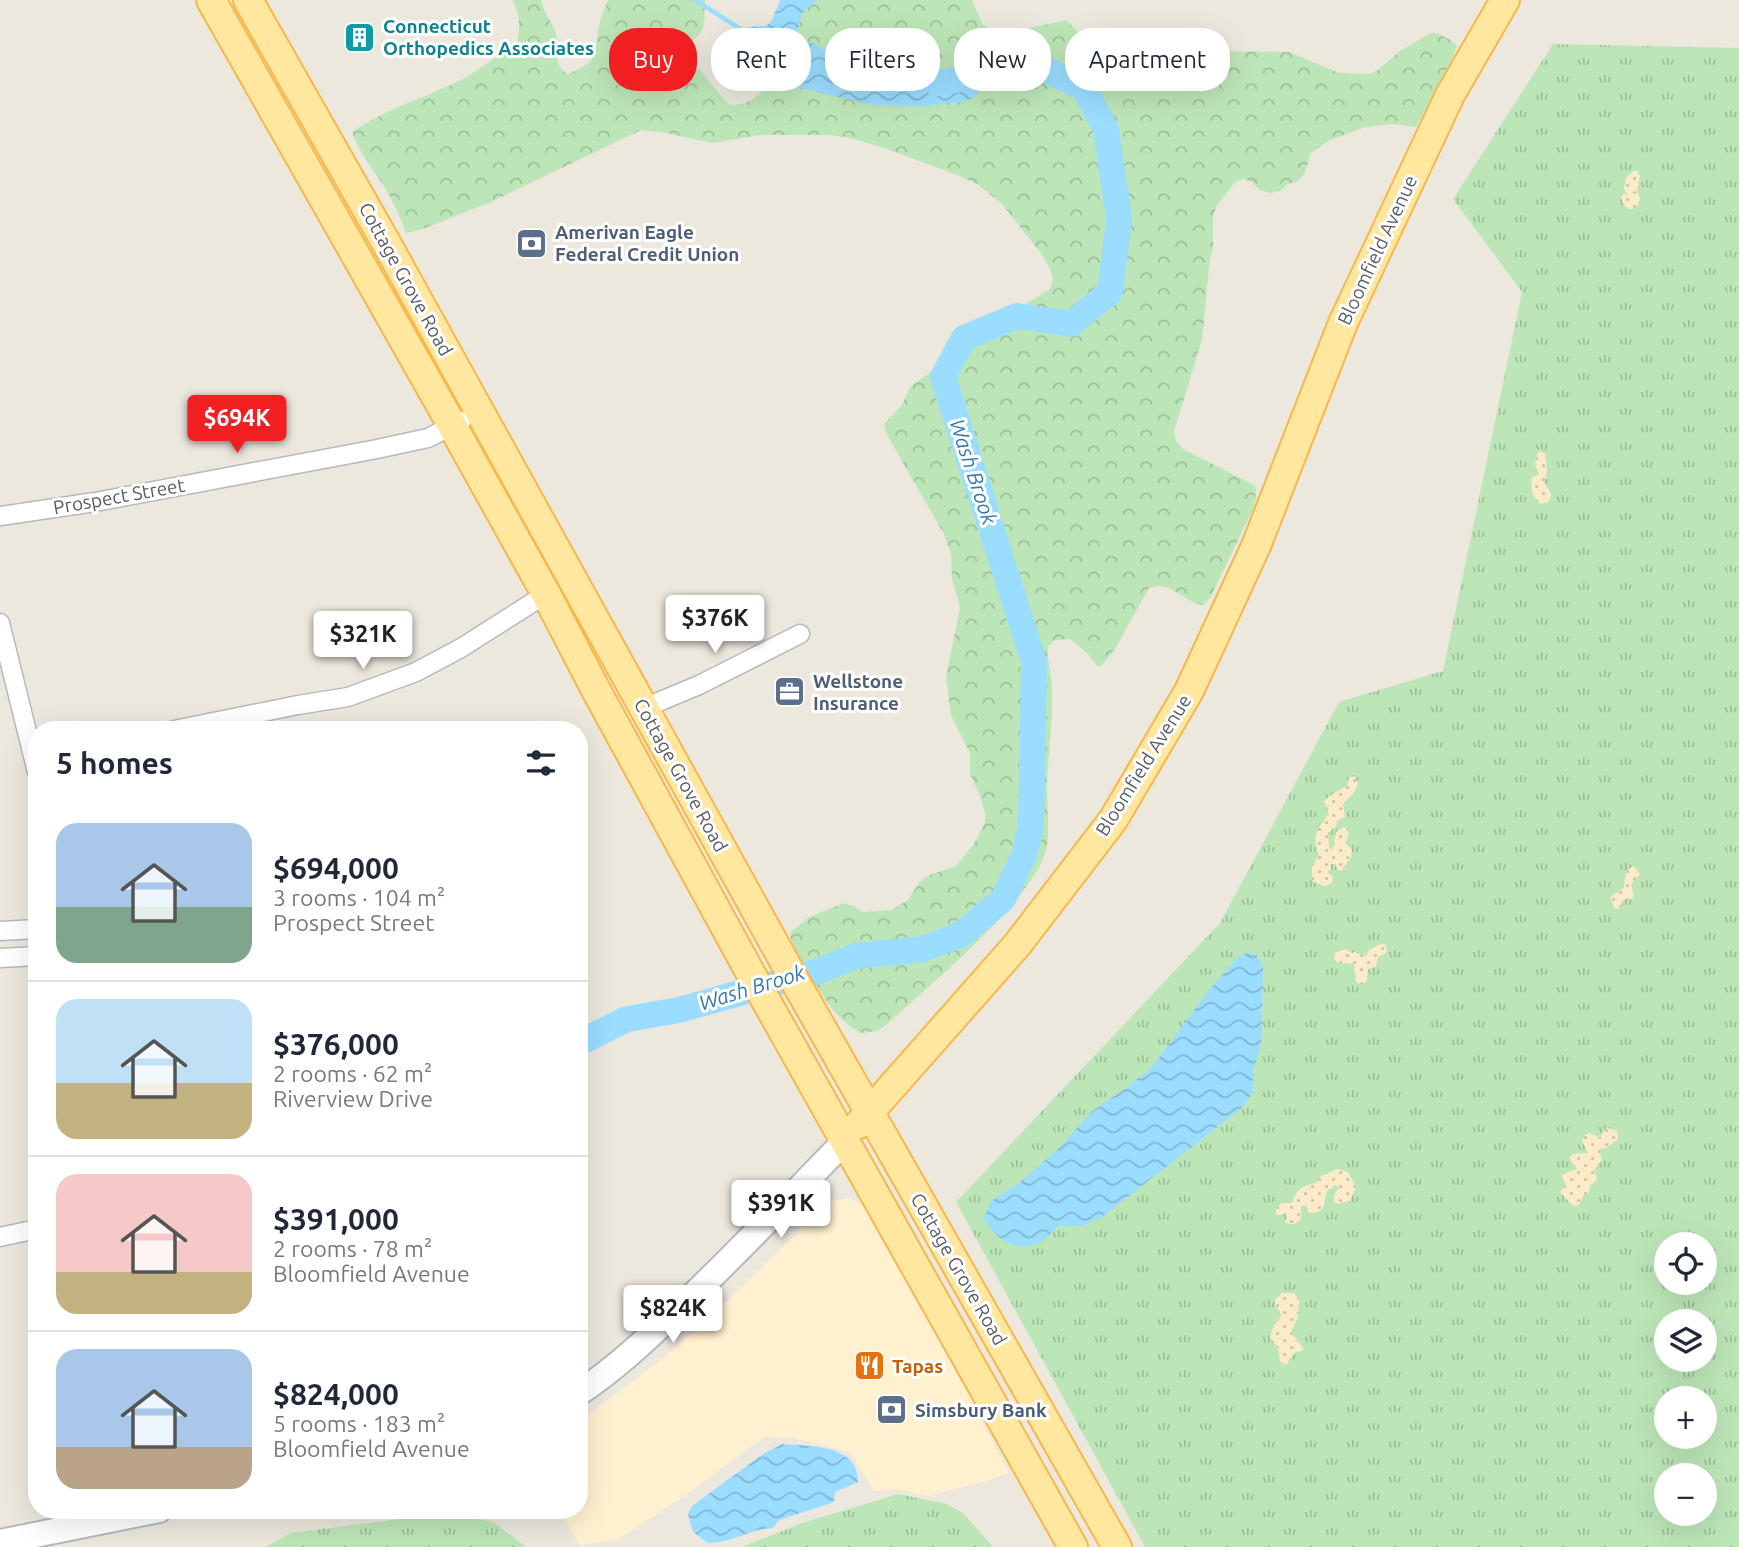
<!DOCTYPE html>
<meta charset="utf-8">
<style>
body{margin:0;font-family:Ubuntu,sans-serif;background:#f6f6f7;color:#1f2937;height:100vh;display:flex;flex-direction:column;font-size:26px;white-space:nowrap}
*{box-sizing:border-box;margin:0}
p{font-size:23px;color:#747a83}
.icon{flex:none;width:38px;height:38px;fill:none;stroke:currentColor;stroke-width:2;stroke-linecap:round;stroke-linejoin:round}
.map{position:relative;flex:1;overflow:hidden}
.panel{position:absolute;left:28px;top:721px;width:560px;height:798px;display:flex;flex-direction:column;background:#fff;border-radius:28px;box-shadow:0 7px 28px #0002}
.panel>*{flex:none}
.guide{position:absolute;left:609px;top:28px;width:665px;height:63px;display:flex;gap:14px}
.buttons{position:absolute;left:1654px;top:1232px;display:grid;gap:14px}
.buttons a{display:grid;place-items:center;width:63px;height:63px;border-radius:50%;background:#fff;box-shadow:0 7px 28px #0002;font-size:35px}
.price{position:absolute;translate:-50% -60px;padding:0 16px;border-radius:7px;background:#fff;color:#222;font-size:23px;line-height:46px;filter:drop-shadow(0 2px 4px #0008)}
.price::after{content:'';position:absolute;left:50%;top:42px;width:21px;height:16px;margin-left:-10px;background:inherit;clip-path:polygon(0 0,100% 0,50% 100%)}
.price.on{background:#f11f22;color:#fff}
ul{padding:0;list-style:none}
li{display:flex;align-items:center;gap:21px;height:175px;padding:0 28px}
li+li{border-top:2px solid #e0e1e3}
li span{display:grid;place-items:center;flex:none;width:196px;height:140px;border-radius:21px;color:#555}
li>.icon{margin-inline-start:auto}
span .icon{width:84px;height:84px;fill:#fffc;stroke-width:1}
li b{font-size:30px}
h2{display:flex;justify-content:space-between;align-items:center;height:84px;padding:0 28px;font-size:30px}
.chip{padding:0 24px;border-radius:28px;background:#fff;box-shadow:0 7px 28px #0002;font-size:24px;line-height:63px}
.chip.on{background:#f11f22;color:#fff}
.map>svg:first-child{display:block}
</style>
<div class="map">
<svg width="1739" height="1547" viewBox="0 0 1739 1547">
<defs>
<pattern id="grass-tufts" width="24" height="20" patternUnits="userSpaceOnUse" patternTransform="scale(1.75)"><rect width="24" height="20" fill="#bde6b8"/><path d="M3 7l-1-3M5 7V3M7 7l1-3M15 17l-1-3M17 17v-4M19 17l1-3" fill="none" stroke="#9cbe99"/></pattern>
<pattern id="forest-crowns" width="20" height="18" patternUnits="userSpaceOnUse" patternTransform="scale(1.75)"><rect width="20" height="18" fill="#bde6b8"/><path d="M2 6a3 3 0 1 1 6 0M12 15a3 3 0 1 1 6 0" fill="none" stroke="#9cbe99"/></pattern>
<pattern id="sand-dots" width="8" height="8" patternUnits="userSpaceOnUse" patternTransform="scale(1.75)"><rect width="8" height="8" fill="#fcebc9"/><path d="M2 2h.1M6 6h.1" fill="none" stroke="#cfc2a7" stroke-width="1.8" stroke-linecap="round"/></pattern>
<pattern id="water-waves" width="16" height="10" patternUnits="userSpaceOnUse" patternTransform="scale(1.75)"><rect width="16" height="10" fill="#9bddff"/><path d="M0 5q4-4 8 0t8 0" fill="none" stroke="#81b6d2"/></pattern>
</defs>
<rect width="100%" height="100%" fill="#ece8de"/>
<!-- commercial -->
<path fill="#fff0d0" d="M851,1198L862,1205L872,1216L1009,1472L990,1480L928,1496L896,1489L874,1491L850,1452L795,1438L764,1437L690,1492L617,1540L580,1545L559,1510H579V1422L667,1355L706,1322L830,1201Z"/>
<!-- grass -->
<g fill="url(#grass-tufts)" fill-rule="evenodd">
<path d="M1553,44L1739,48V1547H1145L956,1202L1220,923L1339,702L1443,671L1522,292L1453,199ZM1666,1244H1704V1283H1666ZM1666,1321H1704V1360H1666ZM1666,1398H1704V1437H1666ZM1666,1475H1704V1514H1666Z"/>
<path d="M898,1494L947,1504L963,1513L993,1547H742L802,1523Z"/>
<path d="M447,1513L493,1522L526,1547H266L290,1533Z"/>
</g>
<!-- forest -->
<path fill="url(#forest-crowns)" d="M512,0H541C544,14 554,24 557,38C560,52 551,62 567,74C604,60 592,53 600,22C602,14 605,7 608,0H705C704,32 707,29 681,51L680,56L684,65L699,69L728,104C743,108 757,98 766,87L767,77L790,0H972L983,25L1002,34L1066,20L1087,41L1096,55L1123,70L1149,67L1169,72H1179L1188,68L1203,55L1212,51L1289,52L1339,73L1370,74L1378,70L1400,51L1431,33C1438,32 1453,40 1457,46L1453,57L1416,127L1392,124L1365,127L1328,141L1311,153L1305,173L1298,181L1288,184L1280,191L1270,193L1260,190L1253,183L1244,179L1235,182L1216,207L1213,217V249L1210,258L1202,340L1174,431L1176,441L1183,449L1254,485L1256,489L1255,505L1210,598L1203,605C1183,602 1171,580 1149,588L1115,649L1101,666H1097L1088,654L1070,639L1055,640L1048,647C1047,661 1052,676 1052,690C1053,720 1049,750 1047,780C1046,803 1051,827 1046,850C1032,902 927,987 885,1026L877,1031L861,1033C851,1028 842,1020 835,1012C825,1001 789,945 790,933L809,917L844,903L854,906L862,912L891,910L908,900L919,883L927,876L956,866L975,842L985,823V813L979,793L970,774V753L951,716L946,676L960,608L952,578L951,553L944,534L886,433L884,424L902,405L910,387L960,351L971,333L978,326L1015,310L1050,289L1053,279L1050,269L1040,252L1001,203L977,184L957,175L887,149L855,139L831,135H761L712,143L661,132L641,130L491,202L420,230L406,233C400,216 393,201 384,186C371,167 360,154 352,132C385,109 425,98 461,80C480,70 497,55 516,45C521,30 520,13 512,0Z"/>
<!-- sand -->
<g fill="url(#sand-dots)">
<path d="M1633,171H1637L1640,176L1637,190L1640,199L1636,208L1629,209C1624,206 1619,199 1623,194L1628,195L1624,188L1626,178Z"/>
<path d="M1541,451L1545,454C1546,464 1549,472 1544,482L1551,494L1550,501L1541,504C1533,500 1530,487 1532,478L1539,474L1535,464L1537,454Z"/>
<path d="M1354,776L1358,783L1354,793L1343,804L1345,817L1337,821L1336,827L1328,833L1329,848L1332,850L1336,832L1344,827L1347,829L1349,834L1345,843L1352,850L1351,857L1341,871L1338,870L1335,864H1331V869L1327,872L1332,876L1333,882L1326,886H1320L1312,880V867L1319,855C1311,838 1318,827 1329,814L1324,801C1328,797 1341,788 1347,786L1349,778Z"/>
<path d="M1634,866L1640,874L1631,884L1634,896L1632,899L1623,900L1620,909L1614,908L1610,897L1624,888C1625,880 1624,869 1634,866Z"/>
<path d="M1381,944L1386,945L1387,952L1378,957L1376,966L1368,969V978L1363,985L1356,982L1354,964L1338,963L1334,959V953L1346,949L1352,953L1355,952L1366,956L1369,950Z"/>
<path d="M1608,1128L1617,1131L1618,1139L1606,1148L1599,1149L1602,1160L1594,1170L1597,1179L1590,1186L1589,1193L1583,1196L1579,1205L1573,1206L1560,1192L1566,1184L1562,1177L1563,1174L1577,1169L1569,1158L1573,1154L1588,1153L1582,1141L1585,1135L1590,1133L1600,1138L1605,1129Z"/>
<path d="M1337,1169L1348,1172L1356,1187L1350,1201L1337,1204L1334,1202V1194L1339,1188L1335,1185L1327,1191C1322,1203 1329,1213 1309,1213L1306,1205L1301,1206V1218C1298,1224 1290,1226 1285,1222L1287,1217L1285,1214L1276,1215V1208L1282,1203H1292C1298,1188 1300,1187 1316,1183L1321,1176Z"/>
<path d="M1282,1293H1294L1299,1300L1298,1317L1291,1332L1303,1348L1302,1351L1295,1352L1286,1365L1280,1361L1278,1347L1270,1338L1273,1327L1281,1316L1280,1311L1275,1306V1300Z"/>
</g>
<!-- water -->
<g fill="url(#water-waves)">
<path d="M780,0H818L802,13L797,32L800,38L817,45L849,67L868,71L932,73L962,70L977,82L978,94L973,98L961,102L925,106L871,105L797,87L772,84L755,60L743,48L741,43L748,27L766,26L771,22Z"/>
<path d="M1249,953L1256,954L1263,966L1262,1037L1258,1056L1253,1070V1092L1243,1107L1102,1217L1083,1226H1059C1051,1232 1046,1241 1036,1244C1013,1253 994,1237 984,1218L991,1201L1019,1183L1057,1150L1092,1111L1126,1088L1151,1068L1209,990L1237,958L1243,954Z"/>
<path d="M782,1444C809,1446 859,1444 858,1482L835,1492L834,1502L779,1520L773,1528C749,1529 732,1543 708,1543L693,1532L688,1514L692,1506L763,1454Z"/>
</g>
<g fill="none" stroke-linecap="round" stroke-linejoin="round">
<!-- stream -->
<path stroke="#9bddff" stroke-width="4.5" d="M695,0L747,33"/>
<!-- river -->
<path stroke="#9bddff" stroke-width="26" d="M579,1043L627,1019L679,1010L818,971L856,956L923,949L962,934L1003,899L1024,855L1031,826L1034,662L943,377L964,338L1017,316L1071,324L1110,292L1119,220L1106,129L1084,89L1040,66L937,83"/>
<defs>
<g id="minor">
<path d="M0,516L95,502L377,449L428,438L461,421"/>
<path d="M0,623L37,772"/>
<path d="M644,708L699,685L800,634"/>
<path d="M174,730L298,705L348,697L416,672L461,648L546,594"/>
<path d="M0,931L37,929"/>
<path d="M0,958L37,956"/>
<path d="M0,1237L37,1229"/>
</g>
<g id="secondary">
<path d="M579,1393C621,1365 656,1330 692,1296C745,1245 795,1192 846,1140"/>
<path d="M0,1542L159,1510"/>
</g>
<g id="primary">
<path d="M211,0L439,402L546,594L597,692L751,974L1073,1547"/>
<path d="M248,0L389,248L800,990L1117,1547"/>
<path d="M859,1124L1017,945L1113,820L1189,691L1256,546L1343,323L1450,95L1505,0"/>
</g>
</defs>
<!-- minor casing -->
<use href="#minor" stroke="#b5b8bd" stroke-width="21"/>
<!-- secondary casing -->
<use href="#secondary" stroke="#b5b9bf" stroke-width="28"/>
<!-- primary casing -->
<use href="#primary" stroke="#f8b74b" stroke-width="32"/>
<!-- minor -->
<use href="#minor" stroke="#fff" stroke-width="18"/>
<!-- secondary -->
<use href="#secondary" stroke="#fff" stroke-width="24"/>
<!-- primary -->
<use href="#primary" stroke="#ffe7a0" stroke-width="28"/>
</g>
<!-- icons -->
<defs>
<symbol id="building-square" viewBox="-11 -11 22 22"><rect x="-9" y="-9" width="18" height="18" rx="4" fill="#0f9aa8" stroke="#fff"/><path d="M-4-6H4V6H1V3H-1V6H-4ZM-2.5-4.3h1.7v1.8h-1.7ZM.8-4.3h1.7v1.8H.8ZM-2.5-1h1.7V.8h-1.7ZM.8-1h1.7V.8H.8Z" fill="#fff"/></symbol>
<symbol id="bank-square" viewBox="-11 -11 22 22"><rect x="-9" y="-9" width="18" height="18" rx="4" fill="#5c6f8a" stroke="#fff"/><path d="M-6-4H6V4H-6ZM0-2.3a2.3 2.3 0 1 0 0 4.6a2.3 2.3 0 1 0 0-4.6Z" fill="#fff"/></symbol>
<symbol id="office-square" viewBox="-11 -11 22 22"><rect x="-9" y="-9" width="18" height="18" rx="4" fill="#5c6f8a" stroke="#fff"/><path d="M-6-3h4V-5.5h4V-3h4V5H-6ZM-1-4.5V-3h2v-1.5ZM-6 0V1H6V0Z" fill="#fff"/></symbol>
<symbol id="restaurant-square" viewBox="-11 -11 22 22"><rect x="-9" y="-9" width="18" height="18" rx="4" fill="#e8710a" stroke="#fff"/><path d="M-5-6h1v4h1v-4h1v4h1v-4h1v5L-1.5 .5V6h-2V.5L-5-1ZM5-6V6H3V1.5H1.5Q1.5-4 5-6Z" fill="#fff"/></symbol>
</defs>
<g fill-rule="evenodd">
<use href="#building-square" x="342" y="20" width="35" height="35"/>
<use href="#bank-square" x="514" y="226" width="35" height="35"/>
<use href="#office-square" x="772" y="674" width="35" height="35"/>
<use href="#restaurant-square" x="852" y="1348" width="35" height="35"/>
<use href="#bank-square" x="874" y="1392" width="35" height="35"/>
</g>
<g text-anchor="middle" stroke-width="6" stroke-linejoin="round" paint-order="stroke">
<!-- culture labels -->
<g font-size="19" font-weight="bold" fill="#0d838f" stroke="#fff" text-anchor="start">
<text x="383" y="33">Connecticut<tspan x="383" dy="22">Orthopedics Associates</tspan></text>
</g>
<!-- service labels -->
<g font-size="19" font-weight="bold" fill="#4e5e75" stroke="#fff" text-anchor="start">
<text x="555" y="239">Amerivan Eagle<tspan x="555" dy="22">Federal Credit Union</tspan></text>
<text x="813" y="688">Wellstone<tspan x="813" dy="22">Insurance</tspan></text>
<text x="915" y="1417">Simsbury Bank</text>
</g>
<!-- street labels -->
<g font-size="19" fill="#585c61" stroke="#fff">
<text transform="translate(1377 250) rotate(-65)" y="7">Bloomfield Avenue</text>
<text transform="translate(406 279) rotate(61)" y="7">Cottage Grove Road</text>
<text transform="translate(119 496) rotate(-10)" y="7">Prospect Street</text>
<text transform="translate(1143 765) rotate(-58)" y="7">Bloomfield Avenue</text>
<text transform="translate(681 775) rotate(61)" y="7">Cottage Grove Road</text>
<text transform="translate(959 1269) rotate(60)" y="7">Cottage Grove Road</text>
</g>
<!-- food labels -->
<g font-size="19" font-weight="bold" fill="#c56008" stroke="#fff" text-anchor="start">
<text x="892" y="1373">Tapas</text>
</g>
<!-- water labels -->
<g font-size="21" font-style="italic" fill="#337aac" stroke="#fff">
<text transform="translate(973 472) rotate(72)" y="7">Wash Brook</text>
<text transform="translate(752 988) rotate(-17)" y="7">Wash Brook</text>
</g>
</g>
</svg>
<div class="buttons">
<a><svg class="icon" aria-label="locate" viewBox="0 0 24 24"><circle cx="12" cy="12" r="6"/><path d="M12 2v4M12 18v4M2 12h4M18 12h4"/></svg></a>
<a><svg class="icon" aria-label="layers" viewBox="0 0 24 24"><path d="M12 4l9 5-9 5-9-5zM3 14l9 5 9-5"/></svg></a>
<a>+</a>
<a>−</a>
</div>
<b class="price on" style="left:237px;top:455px">$694K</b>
<b class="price" style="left:715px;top:655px">$376K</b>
<b class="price" style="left:363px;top:671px">$321K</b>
<b class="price" style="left:781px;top:1240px">$391K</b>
<b class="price" style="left:673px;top:1345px">$824K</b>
<div class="guide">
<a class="chip on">Buy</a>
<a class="chip">Rent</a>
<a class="chip">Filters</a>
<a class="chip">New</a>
<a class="chip">Apartment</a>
</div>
<section class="panel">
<h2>5 homes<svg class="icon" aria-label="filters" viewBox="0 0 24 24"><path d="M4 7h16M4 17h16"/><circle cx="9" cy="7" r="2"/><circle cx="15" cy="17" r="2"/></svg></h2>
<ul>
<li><span style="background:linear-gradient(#a9c7e8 60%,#7fa58c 0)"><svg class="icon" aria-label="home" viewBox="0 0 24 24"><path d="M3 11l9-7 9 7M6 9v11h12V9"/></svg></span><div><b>$694,000</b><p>3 rooms · 104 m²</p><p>Prospect Street</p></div></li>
<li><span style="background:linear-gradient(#bfe0f5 60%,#c2b280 0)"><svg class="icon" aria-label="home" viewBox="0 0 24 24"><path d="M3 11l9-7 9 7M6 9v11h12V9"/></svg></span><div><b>$376,000</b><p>2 rooms · 62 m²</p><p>Riverview Drive</p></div></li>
<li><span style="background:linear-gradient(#f6c9c9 70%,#c2b280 0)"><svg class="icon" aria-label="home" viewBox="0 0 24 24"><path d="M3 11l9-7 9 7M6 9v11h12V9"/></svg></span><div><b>$391,000</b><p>2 rooms · 78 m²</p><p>Bloomfield Avenue</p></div></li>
<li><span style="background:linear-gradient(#a9c7e8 70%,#b9a48a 0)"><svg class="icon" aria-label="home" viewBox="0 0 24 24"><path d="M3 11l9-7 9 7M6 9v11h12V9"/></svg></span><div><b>$824,000</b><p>5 rooms · 183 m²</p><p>Bloomfield Avenue</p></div></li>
</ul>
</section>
</div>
